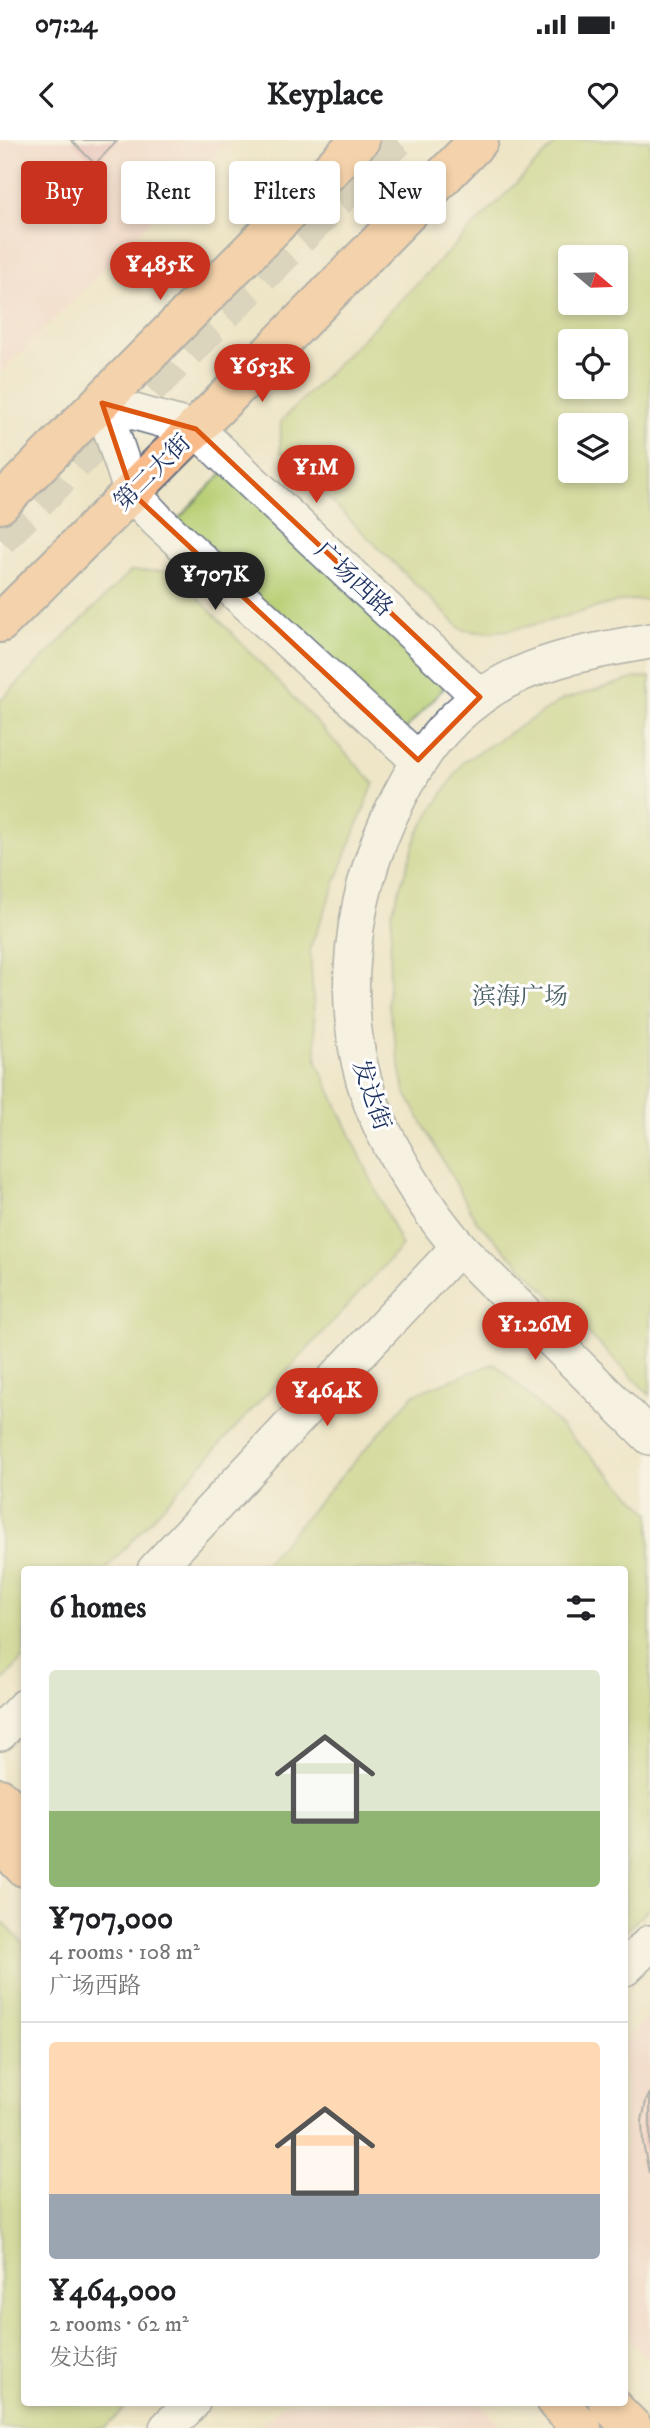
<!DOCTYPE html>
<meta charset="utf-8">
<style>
body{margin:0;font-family:"IM FELL DW Pica","Noto Serif SC",serif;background:#f2f2f2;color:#202124;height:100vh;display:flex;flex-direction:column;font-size:26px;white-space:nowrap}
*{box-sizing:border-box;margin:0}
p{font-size:23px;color:#757577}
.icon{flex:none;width:38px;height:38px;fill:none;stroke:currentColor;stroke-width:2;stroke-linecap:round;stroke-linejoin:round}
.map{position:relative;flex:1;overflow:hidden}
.sheet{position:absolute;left:21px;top:1426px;width:607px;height:840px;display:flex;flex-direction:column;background:#fff;border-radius:7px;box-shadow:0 4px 10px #0003}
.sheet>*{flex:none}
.guide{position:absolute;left:21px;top:21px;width:609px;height:63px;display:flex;gap:14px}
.needle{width:46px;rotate:109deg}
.buttons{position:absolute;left:558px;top:105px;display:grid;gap:14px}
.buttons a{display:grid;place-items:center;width:70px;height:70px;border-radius:7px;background:#fff;box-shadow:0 4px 10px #0003;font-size:35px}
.price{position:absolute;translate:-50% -60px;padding:0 16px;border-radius:24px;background:#c8321e;color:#fff;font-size:23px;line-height:46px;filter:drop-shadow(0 2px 4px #0008)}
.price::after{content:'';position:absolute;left:50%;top:42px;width:21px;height:16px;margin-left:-10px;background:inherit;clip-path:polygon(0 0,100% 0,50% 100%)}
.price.current{background:#222;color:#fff}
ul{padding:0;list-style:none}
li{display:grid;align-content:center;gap:14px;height:371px;padding:0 28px}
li+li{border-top:2px solid #e0e0e0}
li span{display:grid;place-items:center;height:217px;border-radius:7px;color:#555}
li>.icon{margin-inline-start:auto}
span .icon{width:126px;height:126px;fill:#fffc;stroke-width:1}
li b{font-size:30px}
h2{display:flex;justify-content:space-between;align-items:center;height:84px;padding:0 28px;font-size:30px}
.pill{padding:0 24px;border-radius:7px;background:#fff;box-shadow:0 4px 10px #0003;font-size:24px;line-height:63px}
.pill.current{background:#c8321e;color:#fff}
.status{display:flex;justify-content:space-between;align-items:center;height:49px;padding:0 35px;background:#fff;direction:ltr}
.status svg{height:19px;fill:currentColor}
header{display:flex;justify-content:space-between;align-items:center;height:91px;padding:0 28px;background:#fff;font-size:32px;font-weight:800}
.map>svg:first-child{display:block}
</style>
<div class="status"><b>07:24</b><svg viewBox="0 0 49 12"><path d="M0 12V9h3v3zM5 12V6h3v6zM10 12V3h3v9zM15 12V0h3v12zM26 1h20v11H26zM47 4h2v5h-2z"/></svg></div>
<header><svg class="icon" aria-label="back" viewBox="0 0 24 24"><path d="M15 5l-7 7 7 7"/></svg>Keyplace<svg class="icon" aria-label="heart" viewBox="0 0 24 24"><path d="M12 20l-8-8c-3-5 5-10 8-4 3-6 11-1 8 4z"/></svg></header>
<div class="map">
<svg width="650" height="2288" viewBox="0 0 650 2288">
<rect width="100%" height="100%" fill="#fff"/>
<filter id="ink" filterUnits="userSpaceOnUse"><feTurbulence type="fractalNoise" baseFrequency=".0143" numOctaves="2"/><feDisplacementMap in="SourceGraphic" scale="14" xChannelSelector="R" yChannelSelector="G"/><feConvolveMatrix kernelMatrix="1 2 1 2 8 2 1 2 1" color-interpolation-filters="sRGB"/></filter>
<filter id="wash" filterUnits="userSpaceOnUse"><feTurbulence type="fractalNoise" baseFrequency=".00686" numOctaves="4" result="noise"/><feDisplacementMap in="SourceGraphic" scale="28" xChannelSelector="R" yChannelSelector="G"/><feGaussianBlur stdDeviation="1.57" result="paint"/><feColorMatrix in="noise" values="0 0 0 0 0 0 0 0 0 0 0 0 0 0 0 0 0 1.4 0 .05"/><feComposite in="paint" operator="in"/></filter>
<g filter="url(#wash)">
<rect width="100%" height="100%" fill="#eee5c7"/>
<!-- built -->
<g fill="#f7d0cf">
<path d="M0,0H230L0,234Z"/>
<path d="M650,1876V2221L625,2195V1901Z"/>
<path d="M285,2263H478L503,2288H259Z"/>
</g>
<!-- green -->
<g fill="#b7ce72" stroke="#697e68" stroke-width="2" fill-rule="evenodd">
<path d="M559,0H650V460C641,460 631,460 622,461C579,470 501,502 461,489L280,311L281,281ZM616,117V163H570V117ZM616,201V247H570V201ZM570,285H616V331H570Z"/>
<path d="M241,314L467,523L389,607L160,398Z"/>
<path d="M131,431H173L374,643L310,808L317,922L402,1106L105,1430H24V1517L0,1544V561Z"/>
<path d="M650,537V1255L477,1082L405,952L388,863L392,772L418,693L463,622L562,560L635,538Z"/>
<path d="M495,1223L650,1373V1767L625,1792V1430H259L414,1254Z"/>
<path d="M0,1779L24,1804V2263H130L105,2288H0Z"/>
</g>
<g id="blocks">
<!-- building -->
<g fill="#e6a3b8">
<path d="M71,0H118L95,24Z"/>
<path d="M650,1953V2033H649L643,2003L642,1981L646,1961Z"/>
</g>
</g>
</g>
<g filter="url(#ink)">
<use href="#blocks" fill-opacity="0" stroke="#656f83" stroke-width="2"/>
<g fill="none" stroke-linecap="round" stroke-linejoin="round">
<!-- minor-tunnel -->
<path stroke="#c4c1b2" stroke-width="35" stroke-dasharray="35 18" stroke-linecap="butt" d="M0,399L397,0"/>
<defs>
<g id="minor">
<path d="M102,263L196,289L480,557"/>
<path d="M102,263L132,353L158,381L418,620"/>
<path d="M650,501C591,511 528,521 479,558C442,585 420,616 399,657C344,764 331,898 391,1006C410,1041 434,1079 460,1108C483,1133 508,1156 532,1180C571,1219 611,1258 650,1297"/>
<path d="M155,1430L459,1107"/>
<path d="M0,1593L24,1567"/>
<path d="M625,1828L650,1803"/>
<path d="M167,2288L192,2263"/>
</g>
<g id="major">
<path d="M0,364L360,0"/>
<path d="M0,483L234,250L479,0"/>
<path d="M0,1658L24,1682"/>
<path d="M0,1702L24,1727"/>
<path d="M557,2263L582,2288"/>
<path d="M608,2263L633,2288"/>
</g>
</defs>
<!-- minor casing -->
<use href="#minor" stroke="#656f83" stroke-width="38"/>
<!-- major casing -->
<use href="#major" stroke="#656f83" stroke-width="42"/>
<!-- minor -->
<use href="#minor" stroke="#fff" stroke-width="35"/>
<!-- major -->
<use href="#major" stroke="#fabb8b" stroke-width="38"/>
</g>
</g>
<!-- marked area -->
<path d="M0 0H650V2288H0ZM102,263L196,289L480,557L418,620L132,353Z" fill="#eee5c7" fill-opacity=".55" fill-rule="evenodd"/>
<path fill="none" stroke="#de5710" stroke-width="5" stroke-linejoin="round" d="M102,263L196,289L480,557L418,620L132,353Z"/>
<g text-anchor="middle" stroke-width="6" stroke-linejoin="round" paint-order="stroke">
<!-- street labels -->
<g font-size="24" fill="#1b2f5e" stroke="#fff">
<text transform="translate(152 332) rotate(-45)" y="8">第二大街</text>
<text transform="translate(354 439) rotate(43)" y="8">广场西路</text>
<text transform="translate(372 955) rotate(71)" y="8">发达街</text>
</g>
<!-- park labels -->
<g font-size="24" fill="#4a5f64" stroke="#fff">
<text x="520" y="864">滨海广场</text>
</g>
</g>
</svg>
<div class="buttons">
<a><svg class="needle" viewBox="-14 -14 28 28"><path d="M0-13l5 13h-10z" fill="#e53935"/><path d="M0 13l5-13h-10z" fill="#757577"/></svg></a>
<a><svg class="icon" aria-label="locate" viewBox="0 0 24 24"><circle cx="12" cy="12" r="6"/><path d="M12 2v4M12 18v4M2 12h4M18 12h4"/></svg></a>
<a><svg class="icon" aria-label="layers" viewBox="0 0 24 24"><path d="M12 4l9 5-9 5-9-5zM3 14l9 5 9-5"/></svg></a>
</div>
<b class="price" style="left:160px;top:162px">¥485K</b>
<b class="price" style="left:262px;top:264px">¥653K</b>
<b class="price" style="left:316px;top:365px">¥1M</b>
<b class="price current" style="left:215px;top:472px">¥707K</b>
<b class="price" style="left:535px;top:1222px">¥1.26M</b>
<b class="price" style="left:327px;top:1288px">¥464K</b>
<div class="guide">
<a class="pill current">Buy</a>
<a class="pill">Rent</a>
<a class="pill">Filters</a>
<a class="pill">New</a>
</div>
<section class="sheet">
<h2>6 homes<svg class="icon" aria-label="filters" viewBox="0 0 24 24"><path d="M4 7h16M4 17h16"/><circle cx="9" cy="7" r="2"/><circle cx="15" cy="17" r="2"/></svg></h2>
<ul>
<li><span style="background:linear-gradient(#dfe7d0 65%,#8fb573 0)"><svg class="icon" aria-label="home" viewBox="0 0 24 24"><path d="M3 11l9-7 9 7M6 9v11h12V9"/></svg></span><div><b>¥707,000</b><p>4 rooms · 108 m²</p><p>广场西路</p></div></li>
<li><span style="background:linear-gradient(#ffd9b3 70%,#9aa5b1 0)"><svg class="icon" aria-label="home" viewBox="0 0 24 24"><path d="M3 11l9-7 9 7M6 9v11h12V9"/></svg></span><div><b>¥464,000</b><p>2 rooms · 62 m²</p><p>发达街</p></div></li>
</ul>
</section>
</div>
